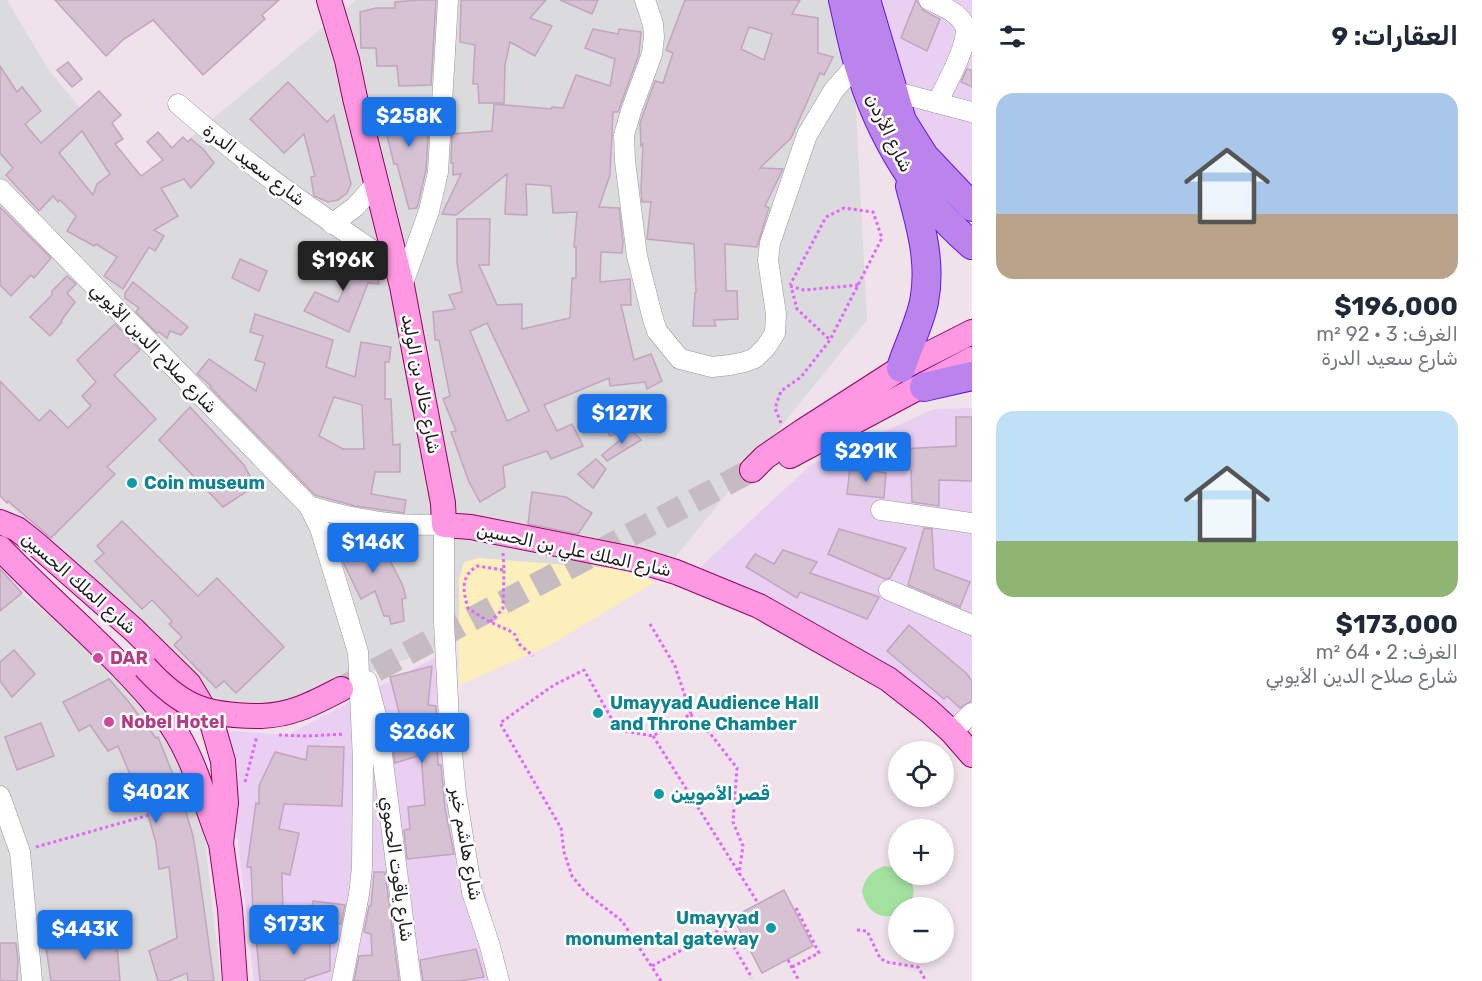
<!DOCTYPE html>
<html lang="ar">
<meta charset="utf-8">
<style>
body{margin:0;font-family:Rubik,Vazirmatn,sans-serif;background:#f2f2f3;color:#1f2937;direction:rtl;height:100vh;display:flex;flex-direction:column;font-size:22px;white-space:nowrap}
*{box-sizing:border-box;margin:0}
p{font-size:20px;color:#747a83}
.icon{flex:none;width:33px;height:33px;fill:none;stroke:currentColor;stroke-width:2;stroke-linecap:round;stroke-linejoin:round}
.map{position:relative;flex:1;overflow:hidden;direction:ltr}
.panel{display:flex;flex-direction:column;background:#fff;width:510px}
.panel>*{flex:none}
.fabs{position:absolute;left:888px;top:741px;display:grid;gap:12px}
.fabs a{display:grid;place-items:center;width:66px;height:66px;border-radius:50%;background:#fff;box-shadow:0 3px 9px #0003;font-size:30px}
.price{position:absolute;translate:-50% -51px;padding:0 14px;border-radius:6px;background:#1a73e8;color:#fff;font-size:20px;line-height:39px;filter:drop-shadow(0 2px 3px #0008)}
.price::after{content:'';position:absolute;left:50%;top:36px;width:18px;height:14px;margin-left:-9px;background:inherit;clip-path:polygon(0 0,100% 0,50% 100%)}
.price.selected{background:#222;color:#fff}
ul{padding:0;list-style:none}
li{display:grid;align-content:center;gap:12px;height:318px;padding:0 24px}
li span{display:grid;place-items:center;height:186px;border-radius:18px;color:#555}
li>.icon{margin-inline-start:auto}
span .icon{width:108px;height:108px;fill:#fffc;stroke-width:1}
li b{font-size:26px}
h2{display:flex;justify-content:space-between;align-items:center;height:72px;padding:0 24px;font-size:26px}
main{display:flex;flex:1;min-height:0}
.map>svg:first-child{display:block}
</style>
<main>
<section class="panel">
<h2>العقارات: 9<svg class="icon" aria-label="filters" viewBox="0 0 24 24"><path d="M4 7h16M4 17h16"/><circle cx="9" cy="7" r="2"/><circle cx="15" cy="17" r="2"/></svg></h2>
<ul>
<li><span style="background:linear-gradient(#a9c7e8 65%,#b9a48a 0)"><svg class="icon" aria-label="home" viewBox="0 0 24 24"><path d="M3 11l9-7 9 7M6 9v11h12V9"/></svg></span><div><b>$196,000</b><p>الغرف: 3 · 92 m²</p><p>شارع سعيد الدرة</p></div></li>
<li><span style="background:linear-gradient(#bfe0f5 70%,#8fb573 0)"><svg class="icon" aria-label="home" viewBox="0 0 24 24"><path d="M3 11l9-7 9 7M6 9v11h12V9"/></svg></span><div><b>$173,000</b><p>الغرف: 2 · 64 m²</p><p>شارع صلاح الدين الأيوبي</p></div></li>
</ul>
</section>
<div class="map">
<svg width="972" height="981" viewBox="0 0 972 981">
<rect width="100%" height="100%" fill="#efe2ea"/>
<!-- residential -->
<g fill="#dbdadc">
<path d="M0,0H7L48,69L139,180L356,0H850L867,320L669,565L253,714L202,692L0,496Z"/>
<path d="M0,576L107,663L166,732L189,784L204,835L221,981H0Z"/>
</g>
<!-- commercial -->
<g fill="#e9d0f2">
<path d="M873,0H972V206L922,170Z"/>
<path d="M972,408V755L881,665L695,572L812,464L934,409Z"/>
<path d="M442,654L445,727L507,981H254L238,842L221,730L287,735Z"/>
</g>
<!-- park -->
<path fill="#fdefbb" d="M479,558L620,569L655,582L550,645L459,685V579L464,562Z"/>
<!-- water -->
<path fill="#a3e19f" d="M884,866L898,868V874L907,875C915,885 916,896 908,907L898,908V915C879,920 866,911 862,891C865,878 871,871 884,866Z"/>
<!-- building -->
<g fill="#d6c2d3" stroke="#c2a4be" stroke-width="1.5" fill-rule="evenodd">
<path d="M55,0H279L262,15L265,19L203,75L153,20L124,39L106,56Z"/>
<path d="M420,0H436L431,85L399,86L397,66H377L376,48H361L360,12L376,8H395V2Z"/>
<path d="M461,0H546L530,18L552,26L535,56L510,42L505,65L504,103H479L478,84H473L475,45L460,42Z"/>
<path d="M560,0H598L592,14Z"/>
<path d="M685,0H800L792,14L818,18V53L833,57L824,75L820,73L791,138L760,168L783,169L765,206L769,208L757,247L725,244L726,291H737L738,319L714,320L716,326H693L695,293H696L694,244L647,239L651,202H642L641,191L643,144L641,146L640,123L655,81L663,83L673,53L666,50ZM749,27L772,34L764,60L741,49Z"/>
<path d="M916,0L924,11L940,19L927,51L901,38Z"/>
<path d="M593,29L618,34L619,29L641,32L639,54L618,112H613L610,175L599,207L619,208L623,242L622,253L601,252L600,282L630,279L631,305H621L634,360L651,354L662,381L647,389L645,382L610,386L609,378L544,405L557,431L572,424L583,446L551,459L547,451L503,466L505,487L480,502L469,482L451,432L456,431L443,399L450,396L439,340H435L433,312L455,309L449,295L462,292L457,263V219H490L489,265H479L497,305L522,304V329L570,318L572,278H576V247H574L577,212L553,213L551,186L526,184L527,215L505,214L507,174L456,215L442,214L461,174L453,175V163H451L452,134L492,131L494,104L551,109L552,107L563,108L576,75L610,86L615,59L585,48ZM487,323L529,411L507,421L470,331Z"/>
<path d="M68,62L82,79L72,87L57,70Z"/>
<path d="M0,66L17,92L22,87L41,111L25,124L41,143L99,91L121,115L112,123L123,139L115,144L141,176L163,160L147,142L158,132L172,148L183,137L188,142L191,139L204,150L214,163L191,188L184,179L161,188L178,216L154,230L164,236L155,251L149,247L123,289L104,276L117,257L96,244L94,246L67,231L76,216L60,200L58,202L53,196L39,211L6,175L13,168L0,153ZM82,131L110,174L97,184L93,195L59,153Z"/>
<path d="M967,69L972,70V87L961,82Z"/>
<path d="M288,82L327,122L334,115L351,184L347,193L338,200L328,202L314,196L311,177L315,176L304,134L284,153L250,119Z"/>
<path d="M430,107L426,170L417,208L409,209L397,164H394L381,111Z"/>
<path d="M0,207L51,258L34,278L31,275L11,296L0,285Z"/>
<path d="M324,255L353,271L361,257L376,267L379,284L368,283L349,332L304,311L315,292L338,302L346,285L315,270Z"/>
<path d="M240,259L267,271L259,291L232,278Z"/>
<path d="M67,276L76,284L67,293L75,302L61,321L62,322L50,336L30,317L52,295V291Z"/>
<path d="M133,282L188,327L181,335L170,331L167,338L159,332L157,333L136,312L139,308L125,298V293Z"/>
<path d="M255,314L333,340L326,367L355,377L361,342L391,347L389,362H385V399H391L393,445L400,444V472H375L371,494L406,500L404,513L355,506L315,495L210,387L211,386L197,374L209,359L256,391L265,363L255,360L263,336L250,332ZM334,397L362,405L364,449H343L319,436Z"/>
<path d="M115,324L140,350L114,375L156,419L107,467L115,474L51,538L8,501L7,503L0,496V381L39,421L50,410L68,428L91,406L82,396L96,382L77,360Z"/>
<path d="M190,407L244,465L255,486L223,507L159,440Z"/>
<path d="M618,412L630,428L610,436L602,423Z"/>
<path d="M956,417H972V481L939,480V506L912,502L911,470H901V449L956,446Z"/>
<path d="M632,430L641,440L607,461L602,455Z"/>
<path d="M596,459L606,469L593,488L578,474Z"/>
<path d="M850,467L886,473L884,498L847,494Z"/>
<path d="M532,492L566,497L592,513L578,534L528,524Z"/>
<path d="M122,521L198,596L217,578L284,647L236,693L224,681L216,688L174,645L182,637L169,624L172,621L152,600L142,609L95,561L104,553L97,546Z"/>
<path d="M924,528L932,529L934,569L970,582L960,607L908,585Z"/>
<path d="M839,529L906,548L890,578L885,579L828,554Z"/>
<path d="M350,535L379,539L403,586L406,598L402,599L404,621L391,624L389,616H384L375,591L361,599L344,564L336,538Z"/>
<path d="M783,550L817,562L810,573L879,597L867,619L800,592L797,598L746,567L755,554L774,564Z"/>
<path d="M0,569L22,593L0,611Z"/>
<path d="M909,625L966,673L972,681V701L960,708L947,696L944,699L887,651Z"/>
<path d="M14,650L35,674L12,697L0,681V662Z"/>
<path d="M432,666L428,705L436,706L438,765H441L445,808L454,854L407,859L404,830L410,829L408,807L425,805L421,755L395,763L391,731L403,728L390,677Z"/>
<path d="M109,679L128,701L156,738L158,737L184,802H183L193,836L198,866L214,981H188L187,973L168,981H158L149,951L177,938L169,867L159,869L156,843L146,807L144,808L118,746L108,751L90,725L79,731L63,702Z"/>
<path d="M41,723L54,756L17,770L5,737Z"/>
<path d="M308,746L344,747L342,806L284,804L279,829L299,833L290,875L282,873L283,915L253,910L251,867H247L256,803L259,804V786L275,752L306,760Z"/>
<path d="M374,872H385L399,981H354L359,956L372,955L371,934L364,932L369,906H371Z"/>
<path d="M784,890L813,946L762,973L733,917Z"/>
<path d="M313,901L345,905L341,924L309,919Z"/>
<path d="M330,929V971L305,979V981H260L256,937Z"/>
<path d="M116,935L120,981H51L46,947H70V940Z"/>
<path d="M0,943H16L18,961L17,981H0Z"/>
<path d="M476,949L484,977L460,981H423L420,960Z"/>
</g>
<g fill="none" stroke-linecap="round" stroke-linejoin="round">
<!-- major-tunnel -->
<path stroke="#c5bbc1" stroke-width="24" stroke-dasharray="24 12" stroke-linecap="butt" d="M344,687L752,470"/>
<defs>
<g id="minor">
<path d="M645,0L653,24L654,37L652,54L631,111L624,135L625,161L637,256L653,319L657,331L680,359L712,367L730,365L745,362L755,358L766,347L775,333L776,314L768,260L770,243L807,135L834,90L858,63"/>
<path d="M929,0C942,6 956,11 964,24C972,40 945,87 937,103"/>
<path d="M892,91L972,112"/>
<path d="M178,104C246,164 321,216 396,266"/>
<path d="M0,189L309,506L320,528L358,652L363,760L362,868L359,894L342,981"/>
<path d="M332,224L355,207L376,184"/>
<path d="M402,286L429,211L438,172L448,0"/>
<path d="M309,506C338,515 367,521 397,524C412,526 428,524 444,525V622L449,720L456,794L472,892L490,946L499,981"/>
<path d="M881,510L972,523"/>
<path d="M889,590L972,625"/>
<path d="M367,681L378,723L411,981"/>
<path d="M952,732L972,713"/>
<path d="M0,796L20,852L32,981"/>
</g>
<g id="major">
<path d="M329,0L347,60L355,98L402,286L443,503L444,525L471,527L637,560L676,572L759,606L888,679L929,711L952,732L972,755"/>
<path d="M790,456L972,359"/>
<path d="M752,470L765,457L803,431L901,368L972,332"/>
<path d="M0,522L17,529L36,544L134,630L189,684L212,723L223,761L226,803L221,843L230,909L235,981"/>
<path d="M0,548C39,589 82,626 122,667C142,688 162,709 177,734C197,767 206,806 220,841"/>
<path d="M261,716C292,715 314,703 341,689"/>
</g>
<g id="highway">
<path d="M843,0C848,21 852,42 858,63C879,134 916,197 972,245"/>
<path d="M866,0L902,121L924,156L972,207"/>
<path d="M901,368C908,346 919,325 924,302C932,262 920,223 910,186"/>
<path d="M924,387L972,376"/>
</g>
</defs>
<!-- minor casing -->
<use href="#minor" stroke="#979797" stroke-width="21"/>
<!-- major casing -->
<use href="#major" stroke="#97005e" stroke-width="26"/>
<!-- highway casing -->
<use href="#highway" stroke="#6216e6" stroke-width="30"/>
<!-- path -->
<g stroke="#e264ff" stroke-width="3" stroke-dasharray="3 3" stroke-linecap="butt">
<path d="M790,286L804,290L859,285"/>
<path d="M792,290L797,309L830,340"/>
<path d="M781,423L775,408L781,391L801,377L830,340L882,238L873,212L844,208L826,217L790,285"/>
<path d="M503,553L504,570L477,566C460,577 463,591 468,608L486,620L514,633L519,644L533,656"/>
<path d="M490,622L503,609L504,570"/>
<path d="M650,624L675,666L691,714"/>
<path d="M279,735L306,736L345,734"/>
<path d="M653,736L758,903"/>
<path d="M245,782L257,736"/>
<path d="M36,847L188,804"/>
<path d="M250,912L283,918"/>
<path d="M857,930L867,931L880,958L886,962L918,967L926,981"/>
<path d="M788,960L799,981"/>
<path d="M652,966L723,928L752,978"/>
<path d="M792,967L819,953L795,906"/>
<path d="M661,981L622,921L585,892L572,876L564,852L561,828L500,723L554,685L584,670L618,730L653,736L691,714L698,727L709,732L737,768L733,822L743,846L739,874"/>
</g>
<!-- minor -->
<use href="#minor" stroke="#fff" stroke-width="20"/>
<!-- major -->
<use href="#major" stroke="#ff98e2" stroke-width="24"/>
<!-- highway -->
<use href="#highway" stroke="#bb84ed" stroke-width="28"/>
<defs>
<path id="major-bridge" d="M145,667C182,708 206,716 261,716"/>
</defs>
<!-- major-bridge casing -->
<use href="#major-bridge" stroke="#97005e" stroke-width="26" stroke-linecap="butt"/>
<!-- major-bridge -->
<use href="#major-bridge" stroke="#ff98e2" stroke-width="24"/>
</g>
<!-- markers -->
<g fill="#0f9aa8" stroke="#fff" stroke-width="2">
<circle cx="132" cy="483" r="6"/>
<circle cx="598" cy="713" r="6"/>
<circle cx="659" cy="794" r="6"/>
<circle cx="771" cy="928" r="6"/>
</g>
<g fill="#d1479c" stroke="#fff" stroke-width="2">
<circle cx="98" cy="658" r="6"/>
<circle cx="109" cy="722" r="6"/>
</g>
<g text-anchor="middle" stroke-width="5" stroke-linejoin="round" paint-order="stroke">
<!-- street labels -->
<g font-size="18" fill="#1d1d1d" stroke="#fff">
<text transform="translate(889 133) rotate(64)" y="6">شارع الأردن</text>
<text transform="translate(254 165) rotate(37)" y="6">شارع سعيد الدرة</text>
<text transform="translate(154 348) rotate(46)" y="6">شارع صلاح الدين الأيوبي</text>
<text transform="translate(421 384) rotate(79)" y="6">شارع خالد بن الوليد</text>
<text transform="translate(574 550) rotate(12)" y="6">شارع الملك علي بن الحسين</text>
<text transform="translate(79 583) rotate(41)" y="6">شارع الملك الحسين</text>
<text transform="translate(466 844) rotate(80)" y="6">شارع هاشم خير</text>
<text transform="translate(397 869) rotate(82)" y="6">شارع ياقوت الحموي</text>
</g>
<!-- culture labels -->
<g font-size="18" font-weight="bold" fill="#0d838f" stroke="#fff" text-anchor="start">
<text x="144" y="489">Coin museum</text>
<text x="610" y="709">Umayyad Audience Hall<tspan x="610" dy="21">and Throne Chamber</tspan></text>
<text x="671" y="800">قصر الأمويين</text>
<text x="759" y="924" text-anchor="end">Umayyad<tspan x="759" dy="21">monumental gateway</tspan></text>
</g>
<!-- hotel labels -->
<g font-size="18" font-weight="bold" fill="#b23c85" stroke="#fff" text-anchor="start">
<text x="110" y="664">DAR</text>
<text x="121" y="728">Nobel Hotel</text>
</g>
</g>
</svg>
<div class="fabs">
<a><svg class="icon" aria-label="locate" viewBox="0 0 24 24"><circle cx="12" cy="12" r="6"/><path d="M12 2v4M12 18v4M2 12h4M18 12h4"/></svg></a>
<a>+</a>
<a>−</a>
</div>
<b class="price" style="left:409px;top:148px">$258K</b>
<b class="price selected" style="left:343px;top:292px">$196K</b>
<b class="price" style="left:622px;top:445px">$127K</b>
<b class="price" style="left:866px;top:483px">$291K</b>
<b class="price" style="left:373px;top:574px">$146K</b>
<b class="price" style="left:422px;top:764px">$266K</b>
<b class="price" style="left:156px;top:824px">$402K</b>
<b class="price" style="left:294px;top:956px">$173K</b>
<b class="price" style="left:85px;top:961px">$443K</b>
</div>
</main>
